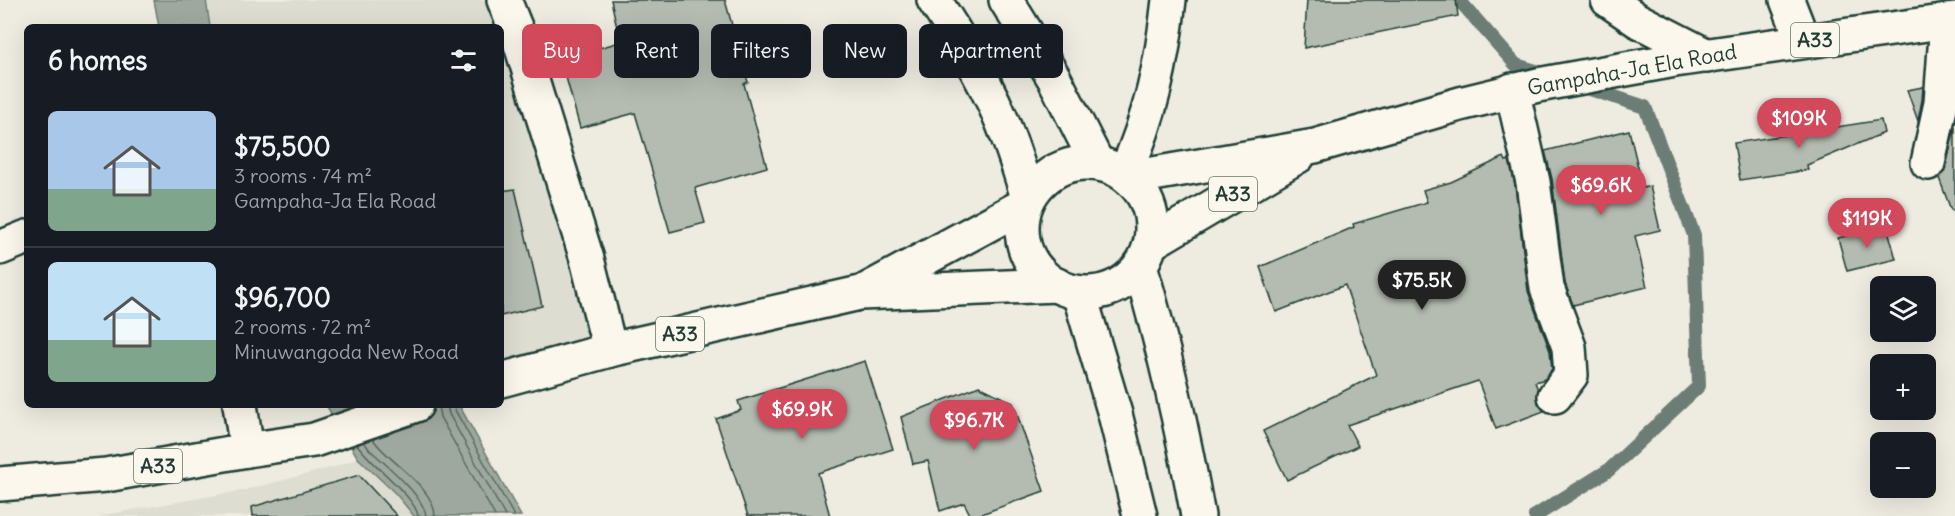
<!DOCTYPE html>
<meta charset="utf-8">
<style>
body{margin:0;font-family:Delius,sans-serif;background:#242831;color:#f1f3f6;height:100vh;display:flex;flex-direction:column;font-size:22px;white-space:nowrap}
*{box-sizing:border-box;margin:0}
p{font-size:20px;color:#9ea1a6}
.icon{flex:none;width:33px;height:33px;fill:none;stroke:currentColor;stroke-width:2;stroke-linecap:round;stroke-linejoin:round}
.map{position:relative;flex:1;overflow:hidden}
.details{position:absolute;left:24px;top:24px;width:480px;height:384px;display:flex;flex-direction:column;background:#171b24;border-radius:9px;box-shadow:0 6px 24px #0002}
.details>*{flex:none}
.banner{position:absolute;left:522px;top:24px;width:570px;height:54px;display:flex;gap:12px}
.controls{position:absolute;left:1870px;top:276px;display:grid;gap:12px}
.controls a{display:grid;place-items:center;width:66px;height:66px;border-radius:9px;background:#171b24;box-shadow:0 6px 24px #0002;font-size:30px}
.price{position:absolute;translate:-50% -51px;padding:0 14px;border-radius:21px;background:#d1495b;color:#fff;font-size:20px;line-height:39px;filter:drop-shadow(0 2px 3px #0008)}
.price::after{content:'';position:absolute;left:50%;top:36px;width:18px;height:14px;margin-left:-9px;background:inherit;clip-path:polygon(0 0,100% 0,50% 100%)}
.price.active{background:#222;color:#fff}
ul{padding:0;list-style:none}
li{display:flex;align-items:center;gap:18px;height:150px;padding:0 24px}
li+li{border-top:2px solid #363941}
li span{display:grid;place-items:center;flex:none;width:168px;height:120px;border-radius:9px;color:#555}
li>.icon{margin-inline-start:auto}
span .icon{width:72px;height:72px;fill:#fffc;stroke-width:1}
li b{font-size:26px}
h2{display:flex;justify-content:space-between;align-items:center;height:72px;padding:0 24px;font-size:26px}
.pill{padding:0 21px;border-radius:9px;background:#171b24;box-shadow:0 6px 24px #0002;font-size:21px;line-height:54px}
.pill.active{background:#d1495b;color:#fff}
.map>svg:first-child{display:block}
</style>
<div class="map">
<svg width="1955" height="516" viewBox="0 0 1955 516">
<rect width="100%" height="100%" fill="#eeece1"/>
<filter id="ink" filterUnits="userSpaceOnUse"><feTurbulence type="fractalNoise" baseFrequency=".0167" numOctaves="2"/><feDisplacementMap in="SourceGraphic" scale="12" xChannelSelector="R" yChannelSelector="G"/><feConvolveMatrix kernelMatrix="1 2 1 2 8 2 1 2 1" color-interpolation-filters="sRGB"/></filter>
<g filter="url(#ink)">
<!-- built -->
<g fill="#ddddd2">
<path d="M206,0H504L610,350L501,380V27H210Z"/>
<path d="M358,458L396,494L414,516H98L245,490L334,467Z"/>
</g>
<!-- water -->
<g fill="#9fa89f" stroke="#6c7d74" stroke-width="1.5">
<path d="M154,0H206L210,27H159Z"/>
<path d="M326,405H459L521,516H414L396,494L358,458Z"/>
</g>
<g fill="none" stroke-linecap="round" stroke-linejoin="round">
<!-- shore -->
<g stroke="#52685f" stroke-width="1.5">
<path d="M438,405L440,417L495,516"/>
<path d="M447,405L449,414L505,516"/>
<path d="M455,405V410L514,516"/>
<path d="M373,439C388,462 434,486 435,516"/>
<path d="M364,442L369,449C384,463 424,496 426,516"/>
<path d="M357,444C369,463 416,497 418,516"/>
</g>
<!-- stream -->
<g stroke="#6c7d74" stroke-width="14">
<path d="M1459,0L1516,65L1549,75"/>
<path d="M1535,516L1609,470L1699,386L1694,235L1645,107L1581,86"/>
</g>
</g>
<!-- building -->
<g fill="#b4bbb0" stroke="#1f3d34" stroke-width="1.5">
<path d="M611,0H725L748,82L744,84L767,167L695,188L705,223L670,232L635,113L580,128L561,59L620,42Z"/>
<path d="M1307,0H1456L1458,16L1304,48Z"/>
<path d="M1923,87L1922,100L1918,121L1907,90Z"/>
<path d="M1881,120L1884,133L1807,165L1808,170L1740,180L1734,143Z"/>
<path d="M1955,127V210H1951L1939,178L1946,167Z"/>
<path d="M1629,130L1643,188L1650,186L1660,230L1635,236L1647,287L1573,305L1565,283L1552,179L1545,151Z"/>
<path d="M1504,157L1506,161L1509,160L1515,185L1528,291L1550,351L1552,369L1545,379L1535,382L1538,390V403L1544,411L1496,429L1478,381L1347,425L1358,446L1287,480L1263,431L1376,375L1345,285L1276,312L1260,267L1354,227L1353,224L1427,202L1423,190L1451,182Z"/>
<path d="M515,189L542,306L501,316V191Z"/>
<path d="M1887,226L1896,259L1847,271L1838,238Z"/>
<path d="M865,361L893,449L818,473L830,516H748L716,419L741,410L738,401Z"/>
<path d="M979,386L1013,403L1044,491L976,516H971L964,503L940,511L928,461L913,464L901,417Z"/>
<path d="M359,475L397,516H253L252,507Z"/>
</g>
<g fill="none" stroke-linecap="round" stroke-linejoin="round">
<defs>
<g id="minor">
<path d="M504,0L517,32L587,259L610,350"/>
<path d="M1608,0L1637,20L1707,56"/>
<path d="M1787,0L1803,41"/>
<path d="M1512,90L1533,182L1547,288L1569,347L1571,375L1555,396"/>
<path d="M1928,163L1941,103L1947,21"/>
<path d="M1125,174C1151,116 1162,63 1169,0"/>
<path d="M0,248L27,237"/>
<path d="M240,405L247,450"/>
</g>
<g id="major">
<path d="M934,0C962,43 991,89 1008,137C1016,157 1022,178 1028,198"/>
<path d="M1006,0L1054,78L1097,163"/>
<path d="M1140,266C1164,348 1183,432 1198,516"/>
<path d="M1079,293L1115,414L1140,516"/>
</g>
<g id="highway">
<circle cx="1087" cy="228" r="65"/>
<path d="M1130,178L1315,146L1460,104L1538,85L1675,60L1955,20"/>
<path d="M1151,243L1298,156"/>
<path d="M867,290L1026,204"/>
<path d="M501,380L610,350L860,293L1057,285"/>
<path d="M0,484L106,475L247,450L314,440L416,405"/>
</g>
</defs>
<!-- minor casing -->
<use href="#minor" stroke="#1f3d34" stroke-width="38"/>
<!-- major casing -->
<use href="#major" stroke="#1f3d34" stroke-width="38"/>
<!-- highway casing -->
<use href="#highway" stroke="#1f3d34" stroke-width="38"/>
<!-- minor -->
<use href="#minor" stroke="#fbf7ec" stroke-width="33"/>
<!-- major -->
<use href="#major" stroke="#fbf7ec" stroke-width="33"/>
<!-- highway -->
<use href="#highway" stroke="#fbf7ec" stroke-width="33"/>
</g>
</g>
<g text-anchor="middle" stroke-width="4.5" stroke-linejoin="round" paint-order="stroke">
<!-- shield labels -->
<g fill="#fbf7ec" stroke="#61756b" stroke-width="1.5">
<rect x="1791" y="23" width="48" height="34" rx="4.5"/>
<rect x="1209" y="177" width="48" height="34" rx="4.5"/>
<rect x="656" y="317" width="48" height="34" rx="4.5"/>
<rect x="134" y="449" width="48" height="34" rx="4.5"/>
</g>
<g font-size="20" font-weight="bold" fill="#1f3d34">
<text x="1815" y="47">A33</text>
<text x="1233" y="201">A33</text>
<text x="680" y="341">A33</text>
<text x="158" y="473">A33</text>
</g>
<!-- street labels -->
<g font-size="21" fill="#1f3d34" stroke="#fbf7ec">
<text transform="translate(1632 70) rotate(-10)" y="7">Gampaha-Ja Ela Road</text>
</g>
</g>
</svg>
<div class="controls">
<a><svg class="icon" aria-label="layers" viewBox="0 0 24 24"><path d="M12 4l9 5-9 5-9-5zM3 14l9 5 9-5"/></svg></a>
<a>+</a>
<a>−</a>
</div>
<b class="price" style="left:1799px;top:149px">$109K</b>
<b class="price" style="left:1601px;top:216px">$69.6K</b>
<b class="price" style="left:1867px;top:249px">$119K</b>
<b class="price active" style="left:1422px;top:311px">$75.5K</b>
<b class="price" style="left:802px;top:440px">$69.9K</b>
<b class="price" style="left:974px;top:451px">$96.7K</b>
<div class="banner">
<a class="pill active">Buy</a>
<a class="pill">Rent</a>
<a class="pill">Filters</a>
<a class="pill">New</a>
<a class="pill">Apartment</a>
</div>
<section class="details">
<h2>6 homes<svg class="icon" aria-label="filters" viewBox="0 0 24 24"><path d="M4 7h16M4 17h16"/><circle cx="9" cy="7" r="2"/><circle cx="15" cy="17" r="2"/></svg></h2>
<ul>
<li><span style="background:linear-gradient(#a9c7e8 65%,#7fa58c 0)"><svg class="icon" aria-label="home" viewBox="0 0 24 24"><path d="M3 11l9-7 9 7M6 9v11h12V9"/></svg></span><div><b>$75,500</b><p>3 rooms · 74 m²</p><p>Gampaha-Ja Ela Road</p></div></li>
<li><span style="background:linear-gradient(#bfe0f5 65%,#7fa58c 0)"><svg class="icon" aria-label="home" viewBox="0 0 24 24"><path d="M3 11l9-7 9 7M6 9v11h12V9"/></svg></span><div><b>$96,700</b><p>2 rooms · 72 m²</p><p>Minuwangoda New Road</p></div></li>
</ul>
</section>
</div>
